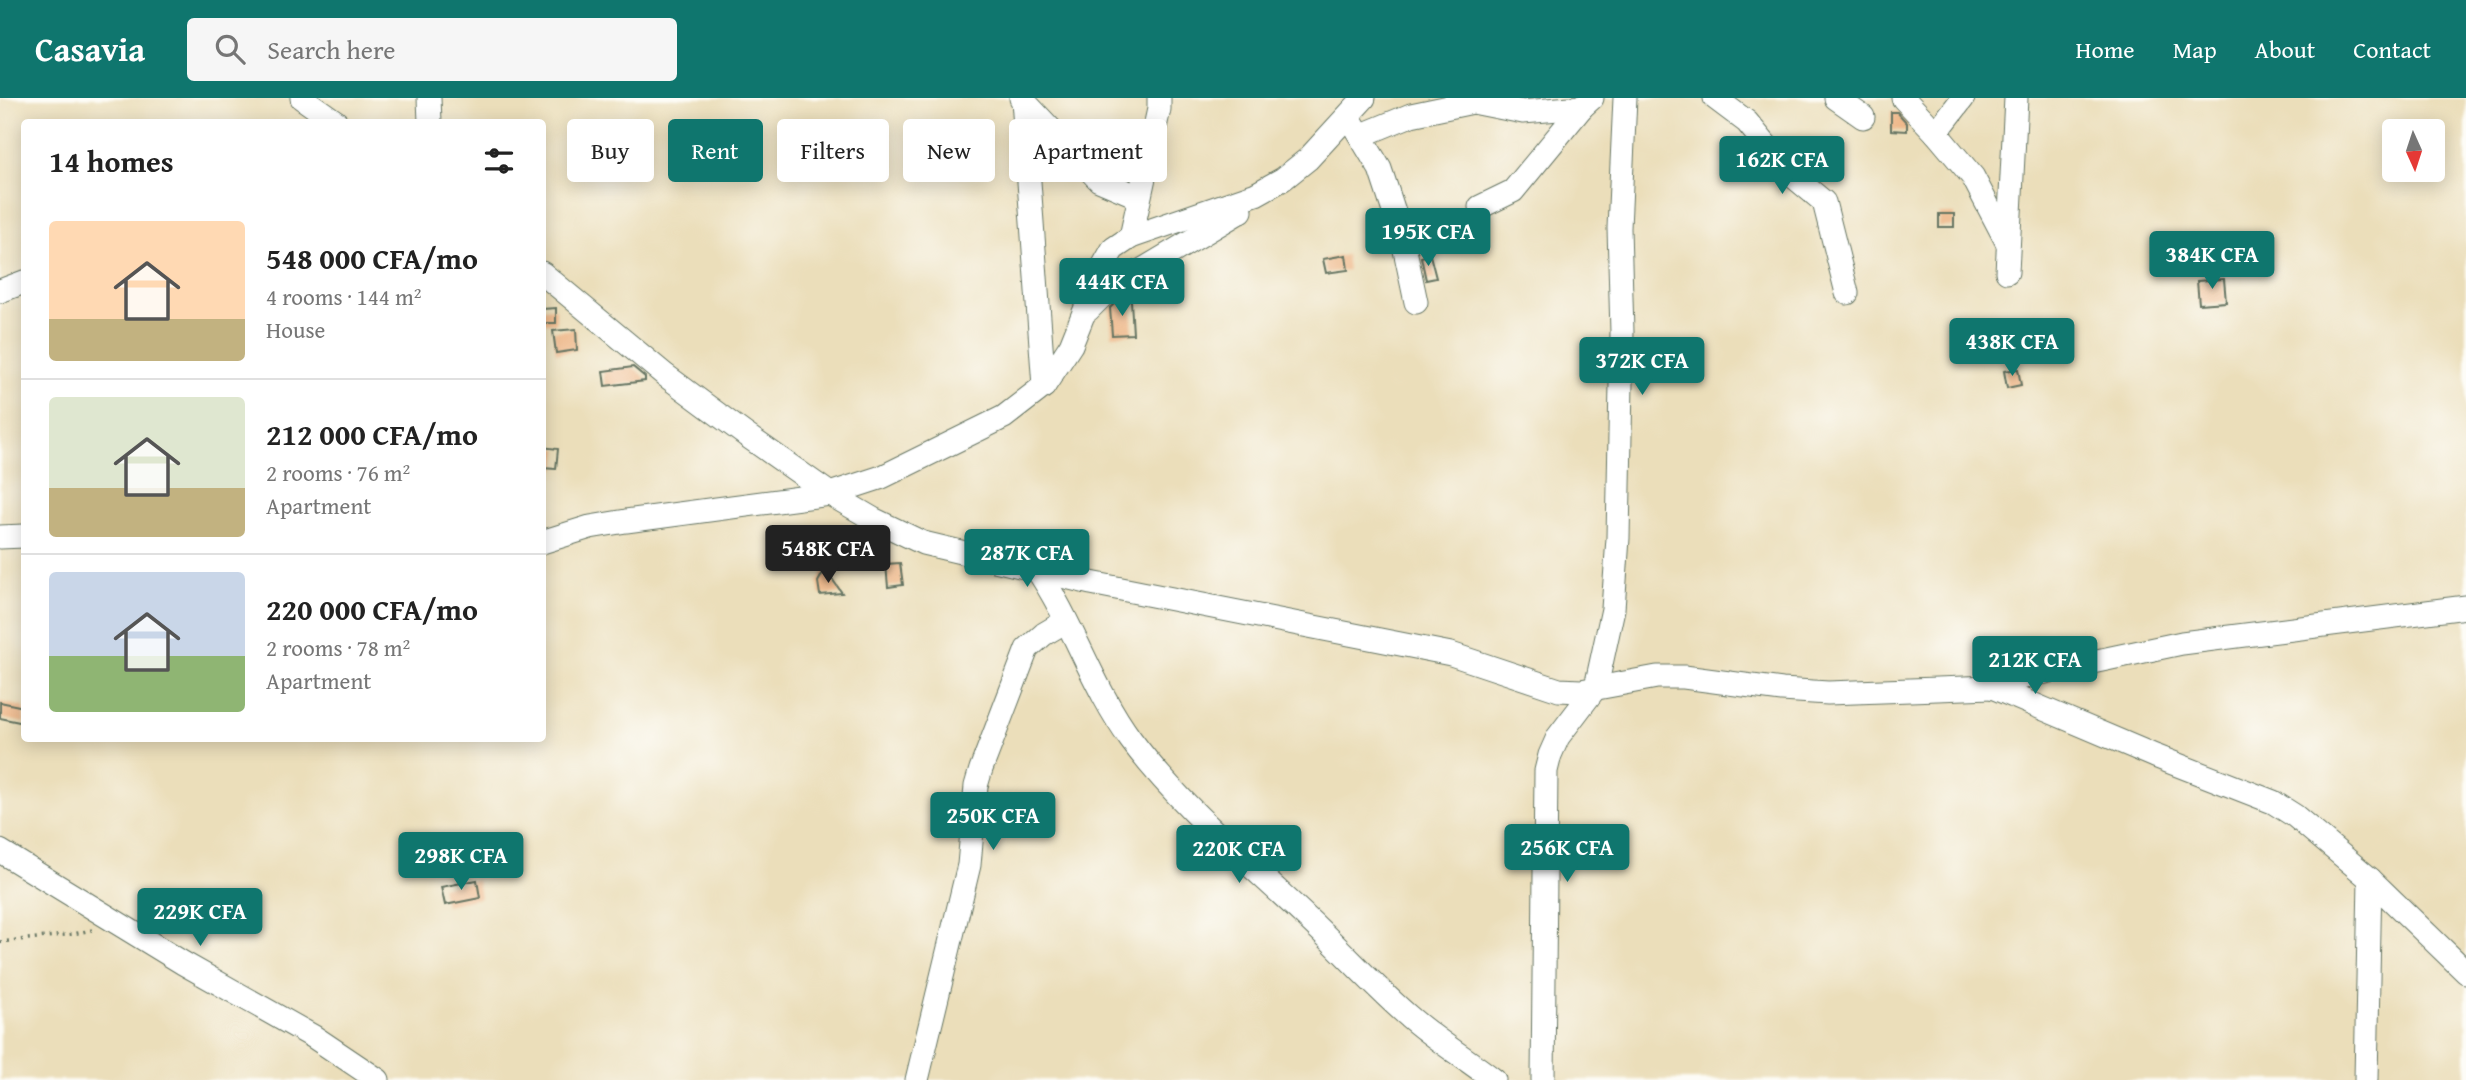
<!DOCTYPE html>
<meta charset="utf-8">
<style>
body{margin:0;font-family:"Gentium Book Plus",serif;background:#f6f6f6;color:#222;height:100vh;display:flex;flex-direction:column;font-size:26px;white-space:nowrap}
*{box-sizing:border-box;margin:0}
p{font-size:23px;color:#767676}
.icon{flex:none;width:38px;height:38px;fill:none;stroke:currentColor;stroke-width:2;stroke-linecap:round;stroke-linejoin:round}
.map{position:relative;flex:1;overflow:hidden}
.panel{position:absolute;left:21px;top:21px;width:525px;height:623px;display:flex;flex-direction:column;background:#fff;border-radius:7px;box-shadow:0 4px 18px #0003}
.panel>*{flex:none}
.top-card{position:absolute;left:567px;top:21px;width:665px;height:63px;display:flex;gap:14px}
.needle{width:46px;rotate:177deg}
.buttons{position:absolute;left:2382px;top:21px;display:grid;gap:14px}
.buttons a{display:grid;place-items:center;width:63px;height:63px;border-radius:7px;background:#fff;box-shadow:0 4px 18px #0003;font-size:35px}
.price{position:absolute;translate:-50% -60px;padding:0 16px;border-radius:7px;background:#0f766e;color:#fff;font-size:23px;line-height:46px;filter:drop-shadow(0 2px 4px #0008)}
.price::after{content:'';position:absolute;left:50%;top:42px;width:21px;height:16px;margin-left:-10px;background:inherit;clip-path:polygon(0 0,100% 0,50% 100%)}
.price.on{background:#222;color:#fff}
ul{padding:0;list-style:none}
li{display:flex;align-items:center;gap:21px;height:175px;padding:0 28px}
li+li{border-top:2px solid #e0e0e0}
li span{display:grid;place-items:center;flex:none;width:196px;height:140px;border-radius:7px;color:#555}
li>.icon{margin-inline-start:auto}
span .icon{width:84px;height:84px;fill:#fffc;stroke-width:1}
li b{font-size:30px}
h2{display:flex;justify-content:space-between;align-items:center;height:84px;padding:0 28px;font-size:30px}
.chip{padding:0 24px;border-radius:7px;background:#fff;box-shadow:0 4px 18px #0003;font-size:24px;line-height:63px}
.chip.on{background:#0f766e;color:#fff}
header{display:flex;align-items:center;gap:42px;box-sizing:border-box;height:98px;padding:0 35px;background:#0f766e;color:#fff}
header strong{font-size:33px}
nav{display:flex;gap:38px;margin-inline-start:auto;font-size:24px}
.search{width:490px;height:63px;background:#f6f6f6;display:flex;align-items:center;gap:18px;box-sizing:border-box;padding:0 24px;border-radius:7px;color:#767676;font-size:26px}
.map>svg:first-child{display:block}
</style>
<header>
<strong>Casavia</strong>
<div class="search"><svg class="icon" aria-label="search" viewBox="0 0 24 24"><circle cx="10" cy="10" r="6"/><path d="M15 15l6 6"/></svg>Search here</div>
<nav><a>Home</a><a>Map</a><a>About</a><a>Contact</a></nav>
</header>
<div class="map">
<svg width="2466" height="982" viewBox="0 0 2466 982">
<rect width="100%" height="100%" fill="#fdfcf7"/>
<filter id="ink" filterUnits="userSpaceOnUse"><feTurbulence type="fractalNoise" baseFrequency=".0143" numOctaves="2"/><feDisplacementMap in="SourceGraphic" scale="14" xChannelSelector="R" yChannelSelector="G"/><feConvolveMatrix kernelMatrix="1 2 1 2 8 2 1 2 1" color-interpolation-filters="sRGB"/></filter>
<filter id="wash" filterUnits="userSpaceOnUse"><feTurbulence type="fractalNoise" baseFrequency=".00686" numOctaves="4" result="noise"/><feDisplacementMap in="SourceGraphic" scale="28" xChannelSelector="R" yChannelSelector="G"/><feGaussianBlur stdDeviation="1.57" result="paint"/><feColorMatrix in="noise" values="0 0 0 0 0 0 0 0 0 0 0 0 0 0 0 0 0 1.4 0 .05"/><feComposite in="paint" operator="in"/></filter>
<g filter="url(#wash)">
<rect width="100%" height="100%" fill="#ebdeba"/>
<g id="blocks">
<!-- building -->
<g fill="#eeb788">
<path d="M1891,14H1897L1907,25V33L1891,32Z"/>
<path d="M703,28L718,29V73H703Z"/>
<path d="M1468,116L1472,140L1457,142L1454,117Z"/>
<rect x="1939" y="116" width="15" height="13"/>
<path d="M1346,157L1348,172L1326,175L1323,161Z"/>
<path d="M1430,157L1436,180L1426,182L1421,159Z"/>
<path d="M2224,181L2226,204L2199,206L2197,183Z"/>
<path d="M1117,203H1131L1133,236L1112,237L1110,210Z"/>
<path d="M556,210V225H542V211Z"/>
<path d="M576,231L577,252L556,255L553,233Z"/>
<path d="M633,269L645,279V283L605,288L603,273Z"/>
<path d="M2018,271L2021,287L2007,290L2004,273Z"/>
<path d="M542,349L558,351L556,371L542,370Z"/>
<path d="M900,465L903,487L888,489L886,466Z"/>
<path d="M825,471L842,495L820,497L818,484Z"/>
<path d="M0,604L24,609V625L0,620Z"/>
<path d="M477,782L480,800L445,807L441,789Z"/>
</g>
</g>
</g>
<g filter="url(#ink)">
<use href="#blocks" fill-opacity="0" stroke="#667563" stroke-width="2"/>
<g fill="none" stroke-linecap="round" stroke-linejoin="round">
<defs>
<g id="minor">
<path d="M302,0L336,24"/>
<path d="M429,0L430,24"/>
<path d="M1021,0L1099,82L1139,99"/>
<path d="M1715,0L1747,24L1788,74L1824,104L1847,195"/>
<path d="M1836,0L1863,19"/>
<path d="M1903,0L1936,35L1963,0"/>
<path d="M1023,2L1044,288"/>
<path d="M1353,26L1380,71L1402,138L1416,204"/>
<path d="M1367,35L1411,17L1473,4L1523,14L1582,9L1592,0"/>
<path d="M1936,35L1973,79L2008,146"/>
<path d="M1480,109L1513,93L1582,9"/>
<path d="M1131,139L1159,11V0"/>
<path d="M2007,174L2016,0"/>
<path d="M542,175L665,277L746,337L830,396L873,421L923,445L1091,485L1451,556L1559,592L1581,593L1657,579H1684L1782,592L1828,595L1992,589L2031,577L2182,545L2466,509"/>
<path d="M0,193L24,184"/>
<path d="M1088,212L1107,193L1241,113"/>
<path d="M0,439L24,438"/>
<path d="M542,444L590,429L626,423L830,396L882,379L1004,319L1044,288L1071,247L1101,172L1113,151L1131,139L1256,96L1283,81L1308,61L1364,0"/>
<path d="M1036,470C1073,524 1092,589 1131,642C1181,709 1246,762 1306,819C1343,853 1375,890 1413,922C1439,944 1468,962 1494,982"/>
<path d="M1992,589L2155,658L2273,704L2295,718L2370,781L2466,874"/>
<path d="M0,753L183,865L314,939L378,982"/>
<path d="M917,982L969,767L976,688L981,671L1027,551L1044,536L1066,523"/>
<path d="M1543,982L1546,673L1550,657L1558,639L1596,589L1613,511L1618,440L1622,234L1619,130L1625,0"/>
<path d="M2366,982L2370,781"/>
</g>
</defs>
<!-- minor casing -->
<use href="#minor" stroke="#667563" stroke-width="25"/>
<!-- path -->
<path stroke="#667563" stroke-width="3.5" stroke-dasharray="2 5" stroke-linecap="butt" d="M0,844L73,836L92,832"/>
<!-- minor -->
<use href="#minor" stroke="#fff" stroke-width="23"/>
</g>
</g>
</svg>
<div class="buttons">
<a><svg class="needle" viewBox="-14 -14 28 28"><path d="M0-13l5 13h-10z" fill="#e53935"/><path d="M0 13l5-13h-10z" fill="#767676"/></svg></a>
</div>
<b class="price" style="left:1782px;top:98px">162K CFA</b>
<b class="price" style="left:1428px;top:170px">195K CFA</b>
<b class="price" style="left:2212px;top:193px">384K CFA</b>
<b class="price" style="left:1122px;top:220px">444K CFA</b>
<b class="price" style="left:2012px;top:280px">438K CFA</b>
<b class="price" style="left:1642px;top:299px">372K CFA</b>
<b class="price on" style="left:828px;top:487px">548K CFA</b>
<b class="price" style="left:1027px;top:491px">287K CFA</b>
<b class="price" style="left:2035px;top:598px">212K CFA</b>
<b class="price" style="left:993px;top:754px">250K CFA</b>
<b class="price" style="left:1567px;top:786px">256K CFA</b>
<b class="price" style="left:1239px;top:787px">220K CFA</b>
<b class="price" style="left:461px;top:794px">298K CFA</b>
<b class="price" style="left:200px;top:850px">229K CFA</b>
<div class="top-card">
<a class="chip">Buy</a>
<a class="chip on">Rent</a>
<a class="chip">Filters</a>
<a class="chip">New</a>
<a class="chip">Apartment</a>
</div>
<section class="panel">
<h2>14 homes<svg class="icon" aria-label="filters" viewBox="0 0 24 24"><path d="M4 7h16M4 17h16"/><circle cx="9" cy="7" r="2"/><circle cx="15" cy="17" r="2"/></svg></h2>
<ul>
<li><span style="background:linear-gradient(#ffd9b3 70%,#c2b280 0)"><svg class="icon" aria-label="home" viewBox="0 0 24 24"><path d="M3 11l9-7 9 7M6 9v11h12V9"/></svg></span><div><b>548 000 CFA/mo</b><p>4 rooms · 144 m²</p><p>House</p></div></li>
<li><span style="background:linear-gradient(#dfe7d0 65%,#c2b280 0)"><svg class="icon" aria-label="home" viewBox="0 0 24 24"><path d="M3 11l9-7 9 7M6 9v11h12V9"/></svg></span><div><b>212 000 CFA/mo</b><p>2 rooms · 76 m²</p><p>Apartment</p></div></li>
<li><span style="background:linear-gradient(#c9d6e8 60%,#8fb573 0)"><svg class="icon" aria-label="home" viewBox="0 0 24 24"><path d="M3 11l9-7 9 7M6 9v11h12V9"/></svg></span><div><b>220 000 CFA/mo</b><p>2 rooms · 78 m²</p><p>Apartment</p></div></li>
</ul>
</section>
</div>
